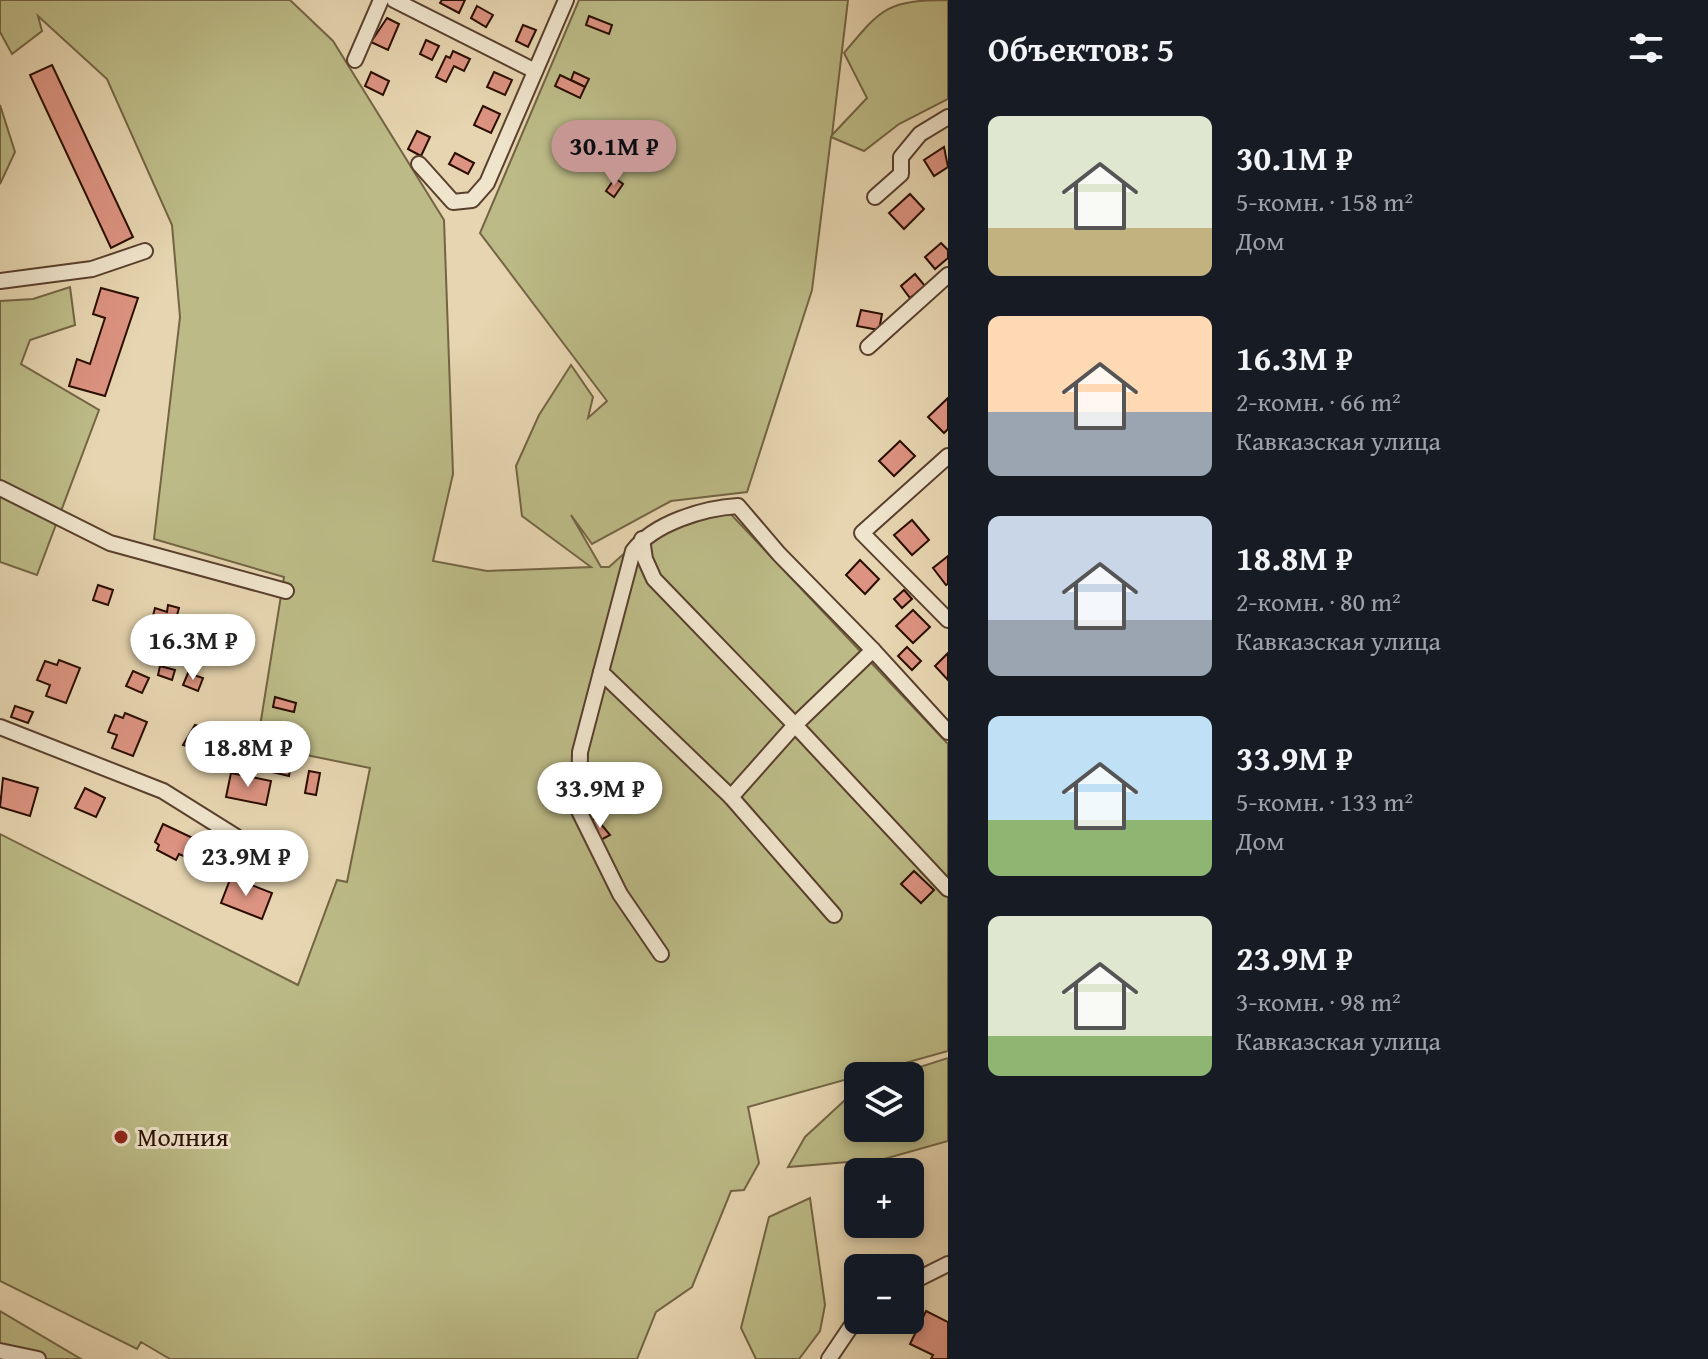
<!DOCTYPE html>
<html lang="ru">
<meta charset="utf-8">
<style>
body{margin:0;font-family:"Gentium Book Plus",serif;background:#20242c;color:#f1f3f6;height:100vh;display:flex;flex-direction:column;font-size:30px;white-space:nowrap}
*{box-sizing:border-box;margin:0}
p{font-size:26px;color:#9ea1a6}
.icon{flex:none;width:44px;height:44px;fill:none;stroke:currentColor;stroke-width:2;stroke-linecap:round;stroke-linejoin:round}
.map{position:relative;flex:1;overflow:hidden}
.panel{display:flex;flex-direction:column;background:#171b24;width:760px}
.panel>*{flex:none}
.fabs{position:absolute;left:844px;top:1062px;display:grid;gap:16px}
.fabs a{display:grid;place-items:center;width:80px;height:80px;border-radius:12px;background:#171b24;box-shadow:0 4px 12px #0003;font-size:40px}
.price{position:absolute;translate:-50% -68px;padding:0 18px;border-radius:28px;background:#fff;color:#222;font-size:26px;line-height:52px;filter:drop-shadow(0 2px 4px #0008)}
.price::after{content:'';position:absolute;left:50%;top:48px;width:24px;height:18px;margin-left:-12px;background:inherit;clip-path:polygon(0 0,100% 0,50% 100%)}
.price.on{background:#c59692;color:#111}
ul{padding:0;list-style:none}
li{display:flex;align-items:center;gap:24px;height:200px;padding:0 40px}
li span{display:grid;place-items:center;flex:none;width:224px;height:160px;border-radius:12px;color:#555}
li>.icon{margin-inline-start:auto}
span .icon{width:96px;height:96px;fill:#fffc;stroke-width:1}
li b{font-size:34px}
h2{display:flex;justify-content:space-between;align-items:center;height:96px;padding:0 40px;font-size:34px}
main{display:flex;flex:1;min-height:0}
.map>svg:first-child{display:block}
</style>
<main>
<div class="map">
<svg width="948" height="1359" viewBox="0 0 948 1359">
<rect width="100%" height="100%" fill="#e6d5b0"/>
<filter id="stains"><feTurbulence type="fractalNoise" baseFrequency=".0025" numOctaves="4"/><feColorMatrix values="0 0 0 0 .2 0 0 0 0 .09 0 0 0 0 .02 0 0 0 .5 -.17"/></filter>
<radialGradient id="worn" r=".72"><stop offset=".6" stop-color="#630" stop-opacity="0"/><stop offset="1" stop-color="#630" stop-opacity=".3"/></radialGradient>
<!-- green -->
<g fill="#bcbb87" stroke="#736444" stroke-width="2">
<path d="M0,0H290L333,41L444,220L453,474L433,561L487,571L591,567L522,516L516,466L539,415L571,365L593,397L588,418L607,401L480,233L579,0H848L832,135L867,98L844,53C881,9 886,0 948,0V99L899,124L864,151L831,137L812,290L747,492L671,501L592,544L571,515L601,567H609L637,542L724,507L948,744V1051L748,1107L759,1163L744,1190L731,1191L692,1287L656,1312L637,1359H170L141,1342L137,1349L0,1281V834L298,985L337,880L347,882L370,768L257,745L284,577L154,539L180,317L172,225L107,79L38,16L42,31L12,54L0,32Z"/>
<path d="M0,105L15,152L0,184Z"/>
<path d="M70,287L75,325L30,340L21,364L99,410L37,575L0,562V301L33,299Z"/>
<path d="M948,1058V1141L884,1159L788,1167L805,1137L858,1088V1128H910V1076H892Z"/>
<path d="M810,1198L825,1305L820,1331L799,1359H756L741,1328L769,1217Z"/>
<path d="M0,1311L81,1359H0Z"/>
</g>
<!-- building -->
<g fill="#dc9381" stroke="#2a0d01" stroke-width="2">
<path d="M442,0H465L459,13L440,3Z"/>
<path d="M477,6L493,15L486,27L471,18Z"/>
<path d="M589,16L612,25L609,34L586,25Z"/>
<path d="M387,18L399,24L388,50L371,42Z"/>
<path d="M523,25L536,30L528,47L516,41Z"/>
<path d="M426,40L439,46L432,60L420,54Z"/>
<path d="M453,51L470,59L464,71L454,66L446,82L436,77L446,56L450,58Z"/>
<path d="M52,65L133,237L111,248L30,75Z"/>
<path d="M371,72L389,81L383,95L365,86Z"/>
<path d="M494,72L512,80L505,95L487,87Z"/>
<path d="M574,72L589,79L585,87L571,80Z"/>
<path d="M560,75L585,87L580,98L555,86Z"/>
<path d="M483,106L500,114L491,133L474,125Z"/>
<path d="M417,131L430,137L421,156L408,149Z"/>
<path d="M944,147L948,167L934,176L924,160Z"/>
<path d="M455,153L474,163L468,174L449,164Z"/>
<path d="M615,178L623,184L614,197L606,191Z"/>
<path d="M910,194L924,209L904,229L889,213Z"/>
<path d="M941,243L948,250V258L935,269L925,257Z"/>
<path d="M915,274L925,286L910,298L901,286Z"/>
<path d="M101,288L138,298L105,396L69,386L77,359L90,364L105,318L93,314Z"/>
<path d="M861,310L882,314L879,330L857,326Z"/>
<path d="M948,398V429L944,433L928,417Z"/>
<path d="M900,441L915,456L894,476L879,461Z"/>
<path d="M912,520L929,540L912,555L894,535Z"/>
<path d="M948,556V584L946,585L933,568Z"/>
<path d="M860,560L879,579L865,594L846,575Z"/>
<path d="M98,585L113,590L108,605L93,600Z"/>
<path d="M904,590L912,599L902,608L894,599Z"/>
<path d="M168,605L179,608L177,615L183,616L176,638L184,640L181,653L173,651L170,660L150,654L156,633L149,631L155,608L167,612Z"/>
<path d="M913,610L930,627L913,643L896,626Z"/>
<path d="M907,647L921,661L912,670L898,656Z"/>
<path d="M948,653V680L935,666Z"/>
<path d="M59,660L80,668L66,703L46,696L50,685L37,680L45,661L57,665Z"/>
<path d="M160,666L175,670L172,680L158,675Z"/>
<path d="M133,671L149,678L142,693L126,686Z"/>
<path d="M188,673L203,678L198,691L183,685Z"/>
<path d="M275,697L296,703L294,712L273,707Z"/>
<path d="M15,706L33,712L28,723L11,717Z"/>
<path d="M125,713L147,722L133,756L112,748L117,735L108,732L115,715L123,718Z"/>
<path d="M211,723L218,725L206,752L183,745L195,725L209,729Z"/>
<path d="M274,761L291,764L289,776L272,772Z"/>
<path d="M309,771L320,773L316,795L305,793Z"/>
<path d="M231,773L271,781L266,805L226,797Z"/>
<path d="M3,778L38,788L30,816L0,807Z"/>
<path d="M85,788L105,798L96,817L75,808Z"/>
<path d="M596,818L610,835L599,841L591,821Z"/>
<path d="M163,824L197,840L188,858L179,854L176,860L157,850L159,845L155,842Z"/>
<path d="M914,871L934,890L921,903L901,884Z"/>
<path d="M231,877L272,893L262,919L221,903Z"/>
<path d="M926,1311L948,1322V1359H931L933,1355L910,1344Z"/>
</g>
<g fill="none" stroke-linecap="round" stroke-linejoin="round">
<defs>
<g id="minor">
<path d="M394,0L535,71"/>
<path d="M355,60L381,0"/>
<path d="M419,164L453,202L472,200L487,183L566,0"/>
<path d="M875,197L901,174V157L920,134L948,117"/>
<path d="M0,281L92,269L145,251"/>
<path d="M868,347L948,275"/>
<path d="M948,456L862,533L948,620"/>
<path d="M0,488L110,543L286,591"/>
<path d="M642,539L645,559L654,579L795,725L731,797"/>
<path d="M601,672L633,551C654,523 704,508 738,506L779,554L873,650"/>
<path d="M0,727L163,791L235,836L264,864"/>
<path d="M948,732L873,650L795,725L948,889"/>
<path d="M661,954L620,894L579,811L580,752L601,672L731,797L834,915"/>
<path d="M910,1283L948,1264"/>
<path d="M0,1351L38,1359"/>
<path d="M829,1359L858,1316"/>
</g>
</defs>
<!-- minor casing -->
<use href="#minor" stroke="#593f2d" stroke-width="18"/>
<!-- minor -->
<use href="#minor" stroke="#efe4cc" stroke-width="14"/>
</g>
<!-- markers -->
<circle fill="#8f2418" stroke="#efe4cc" stroke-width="3" cx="121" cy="1137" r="8"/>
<g text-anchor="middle" stroke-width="6" stroke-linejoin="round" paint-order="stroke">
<!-- poi labels -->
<g font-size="26" fill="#2a0d01" stroke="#efe4cc" text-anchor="start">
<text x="137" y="1146">Молния</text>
</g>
</g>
<rect width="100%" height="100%" filter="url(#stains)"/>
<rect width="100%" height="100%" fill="url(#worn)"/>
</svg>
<div class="fabs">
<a><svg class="icon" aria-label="layers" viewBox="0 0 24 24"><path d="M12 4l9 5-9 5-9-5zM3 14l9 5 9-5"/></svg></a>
<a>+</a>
<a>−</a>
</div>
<b class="price on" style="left:614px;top:188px">30.1M ₽</b>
<b class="price" style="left:193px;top:682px">16.3M ₽</b>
<b class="price" style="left:248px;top:789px">18.8M ₽</b>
<b class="price" style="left:600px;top:830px">33.9M ₽</b>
<b class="price" style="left:246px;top:898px">23.9M ₽</b>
</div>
<section class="panel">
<h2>Объектов: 5<svg class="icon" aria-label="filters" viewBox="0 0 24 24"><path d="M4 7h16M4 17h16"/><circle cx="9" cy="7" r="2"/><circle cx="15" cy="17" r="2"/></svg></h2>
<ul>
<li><span style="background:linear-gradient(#dfe7d0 70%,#c2b280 0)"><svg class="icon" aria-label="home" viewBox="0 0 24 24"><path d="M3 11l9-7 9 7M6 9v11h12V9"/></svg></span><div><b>30.1M ₽</b><p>5-комн. · 158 m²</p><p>Дом</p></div></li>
<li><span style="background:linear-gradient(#ffd9b3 60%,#9aa5b1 0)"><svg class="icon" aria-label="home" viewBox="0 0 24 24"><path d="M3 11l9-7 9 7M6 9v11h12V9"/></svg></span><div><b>16.3M ₽</b><p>2-комн. · 66 m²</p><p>Кавказская улица</p></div></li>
<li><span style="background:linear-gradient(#c9d6e8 65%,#9aa5b1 0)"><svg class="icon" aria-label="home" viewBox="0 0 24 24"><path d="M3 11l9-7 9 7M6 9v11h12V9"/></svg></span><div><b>18.8M ₽</b><p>2-комн. · 80 m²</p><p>Кавказская улица</p></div></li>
<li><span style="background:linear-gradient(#bfe0f5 65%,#8fb573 0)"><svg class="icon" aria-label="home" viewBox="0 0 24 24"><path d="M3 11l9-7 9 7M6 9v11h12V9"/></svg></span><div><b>33.9M ₽</b><p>5-комн. · 133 m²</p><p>Дом</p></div></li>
<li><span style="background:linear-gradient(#dfe7d0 75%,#8fb573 0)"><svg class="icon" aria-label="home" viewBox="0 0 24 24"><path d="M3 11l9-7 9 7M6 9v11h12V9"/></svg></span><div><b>23.9M ₽</b><p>3-комн. · 98 m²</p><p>Кавказская улица</p></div></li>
</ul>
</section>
</main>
